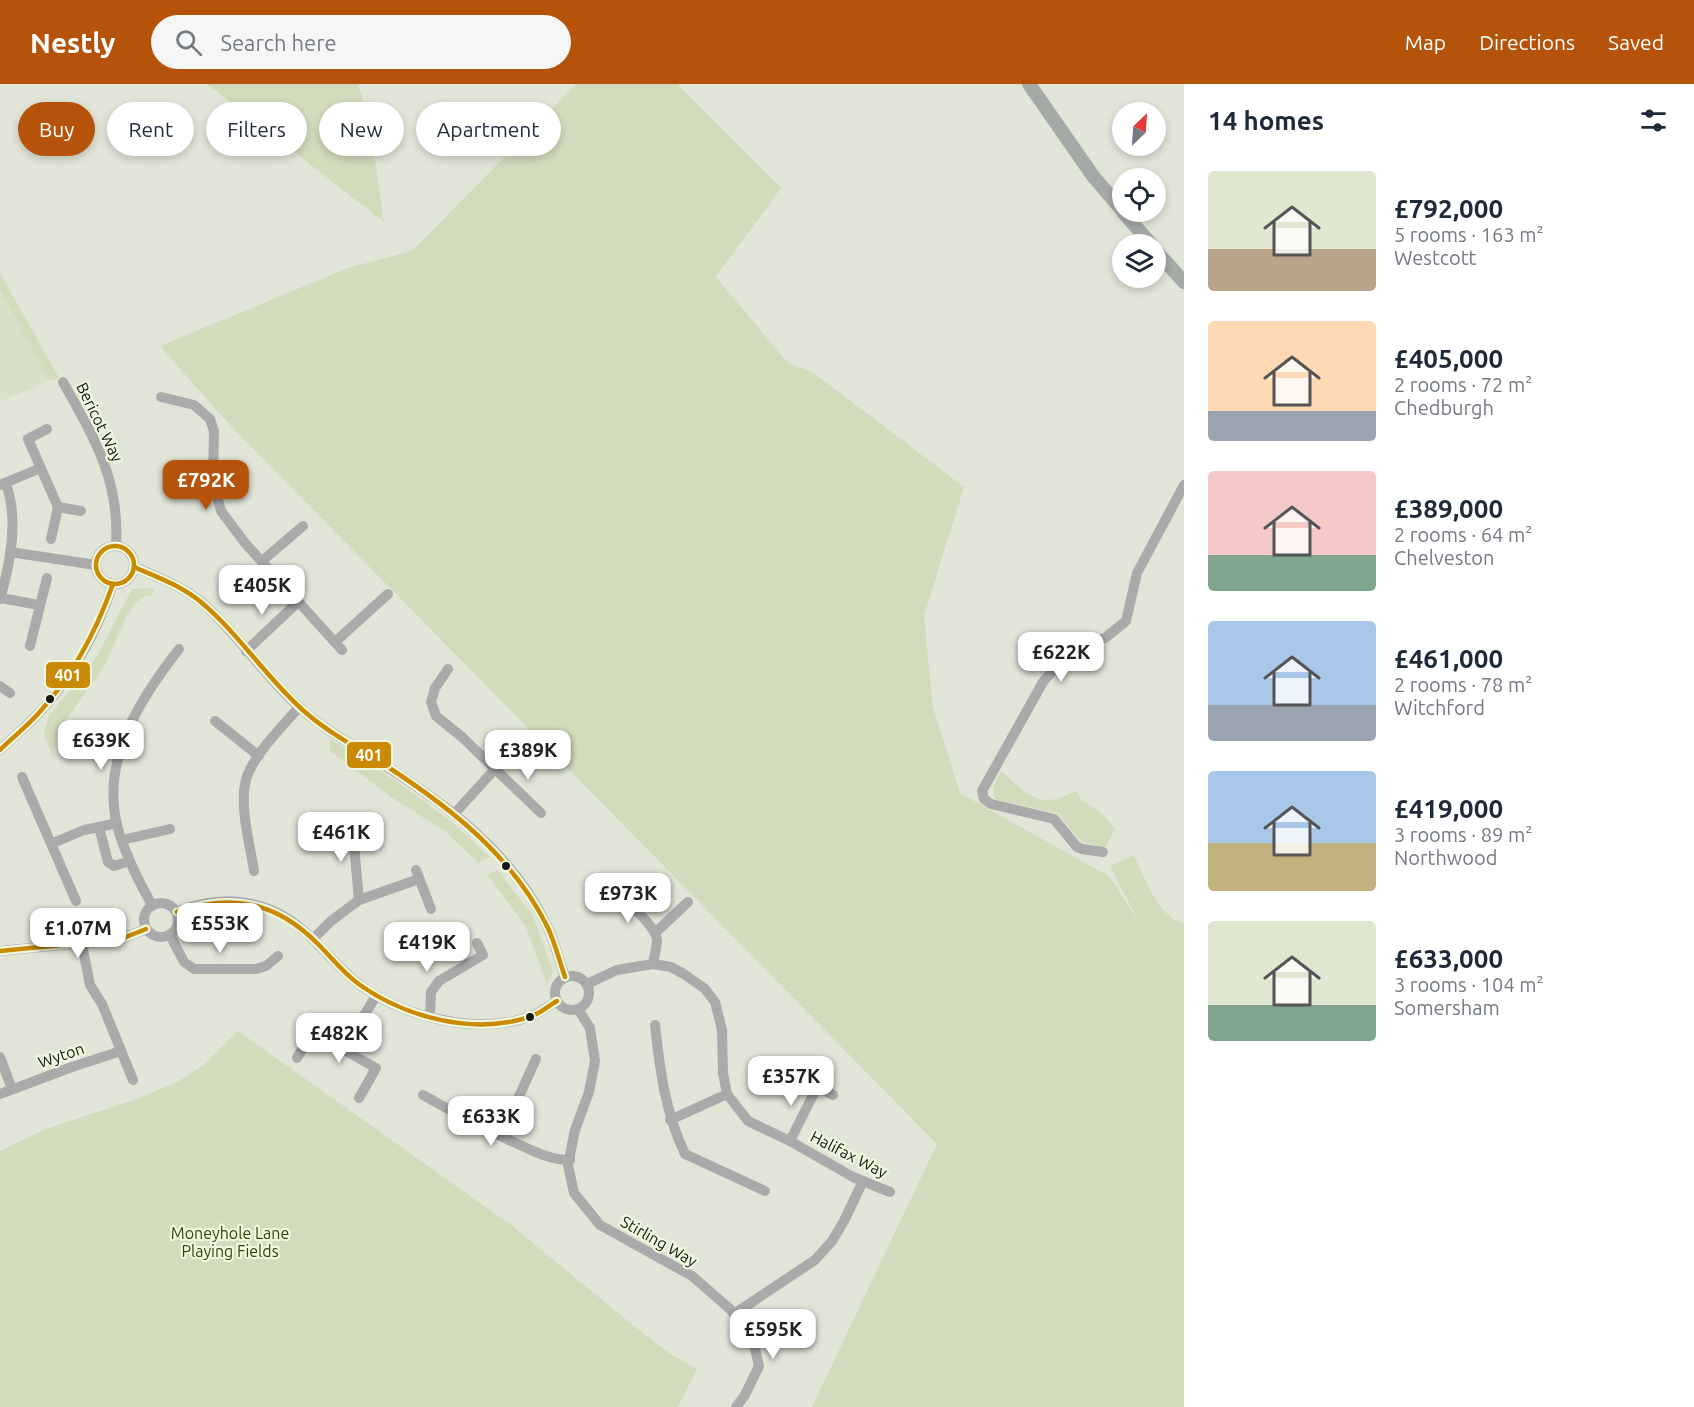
<!DOCTYPE html>
<meta charset="utf-8">
<style>
body{margin:0;font-family:Ubuntu,sans-serif;background:#f6f6f7;color:#1f2937;height:100vh;display:flex;flex-direction:column;font-size:22px;white-space:nowrap}
*{box-sizing:border-box;margin:0}
p{font-size:20px;color:#747a83}
.icon{flex:none;width:33px;height:33px;fill:none;stroke:currentColor;stroke-width:2;stroke-linecap:round;stroke-linejoin:round}
.map{position:relative;flex:1;overflow:hidden}
.details{display:flex;flex-direction:column;background:#fff;width:510px}
.details>*{flex:none}
.top-card{position:absolute;left:18px;top:18px;width:570px;height:54px;display:flex;gap:12px}
.needle{width:39px;rotate:25deg}
.fabs{position:absolute;left:1112px;top:18px;display:grid;gap:12px}
.fabs a{display:grid;place-items:center;width:54px;height:54px;border-radius:50%;background:#fff;box-shadow:0 3px 9px #0003;font-size:30px}
.price{position:absolute;translate:-50% -51px;padding:0 14px;border-radius:12px;background:#fff;color:#222;font-size:20px;line-height:39px;filter:drop-shadow(0 2px 3px #0008)}
.price::after{content:'';position:absolute;left:50%;top:36px;width:18px;height:14px;margin-left:-9px;background:inherit;clip-path:polygon(0 0,100% 0,50% 100%)}
.price.selected{background:#b45309;color:#fff}
ul{padding:0;list-style:none}
li{display:flex;align-items:center;gap:18px;height:150px;padding:0 24px}
li span{display:grid;place-items:center;flex:none;width:168px;height:120px;border-radius:6px;color:#555}
li>.icon{margin-inline-start:auto}
span .icon{width:72px;height:72px;fill:#fffc;stroke-width:1}
li b{font-size:26px}
h2{display:flex;justify-content:space-between;align-items:center;height:72px;padding:0 24px;font-size:26px}
.pill{padding:0 21px;border-radius:27px;background:#fff;box-shadow:0 3px 9px #0003;font-size:21px;line-height:54px}
.pill.selected{background:#b45309;color:#fff}
header{display:flex;align-items:center;gap:36px;box-sizing:border-box;height:84px;padding:0 30px;background:#b45309;color:#fff}
header strong{font-size:28px}
nav{display:flex;gap:33px;margin-inline-start:auto;font-size:21px}
.search{width:420px;height:54px;background:#f6f6f7;display:flex;align-items:center;gap:15px;box-sizing:border-box;padding:0 21px;border-radius:33px;color:#747a83;font-size:22px}
main{display:flex;flex:1;min-height:0}
.map>svg:first-child{display:block}
</style>
<header>
<strong>Nestly</strong>
<div class="search"><svg class="icon" aria-label="search" viewBox="0 0 24 24"><circle cx="10" cy="10" r="6"/><path d="M15 15l6 6"/></svg>Search here</div>
<nav><a>Map</a><a>Directions</a><a>Saved</a></nav>
</header>
<main>
<div class="map">
<svg width="1184" height="1323" viewBox="0 0 1184 1323">
<rect width="100%" height="100%" fill="#e1e5d8"/>
<!-- built -->
<path fill="#d9e0ca" d="M0,198L50,297L0,318Z"/>
<!-- green -->
<g fill="#d2dbbc">
<path d="M207,0H358L369,34L384,138Z"/>
<path d="M576,0H677L781,104L716,193L788,279L811,287L964,403L924,532L933,623L960,709L1110,793L1140,840L1110,782L1134,771C1142,790 1161,837 1184,839V1323H812L937,1060L230,341L160,262L348,184L412,167Z"/>
<path d="M0,189L1,191L59,294L50,297L0,205Z"/>
<path d="M155,504L152,511L145,512L135,519L127,531L105,581L64,639L52,672L44,649L48,633L96,574L132,505Z"/>
<path d="M330,655L401,700L453,739L490,773L478,779L446,748L391,713L330,667Z"/>
<path d="M1001,687C1012,697 1030,715 1045,716C1055,717 1067,711 1077,707L1080,715L1104,731L1115,745L1105,765L1081,757L1058,730L995,715L993,703Z"/>
<path d="M498,786L533,832L553,887L547,900L526,843L488,791Z"/>
<path d="M238,947L511,1141L639,1246L672,1271L697,1285L678,1323H0V1067L43,1046L134,1016L179,997L205,980Z"/>
</g>
<g fill="none" stroke-linecap="round" stroke-linejoin="round">
<!-- street -->
<g stroke="#a9aaa9" stroke-width="10">
<path d="M63,298C94,354 120,395 116,462"/>
<path d="M161,313L194,321L210,335L214,347L213,397L221,427L245,459L342,566"/>
<path d="M47,345L28,355L58,423L51,455"/>
<path d="M0,401L41,384"/>
<path d="M58,423L81,427"/>
<circle cx="115" cy="481" r="19"/>
<path d="M10,468L96,481"/>
<path d="M262,477L303,442"/>
<path d="M134,483C160,494 189,505 209,525C241,555 265,592 298,622C323,645 353,661 381,679C447,721 513,769 547,842C555,858 559,876 565,893"/>
<path d="M1,514L39,521"/>
<path d="M0,515C10,481 19,435 6,400"/>
<path d="M335,558L388,510"/>
<path d="M30,562L47,494"/>
<path d="M246,567L298,518"/>
<path d="M448,585L435,604L431,618L436,632L462,653L495,685L455,729"/>
<path d="M0,602L10,609"/>
<path d="M215,637L259,672"/>
<path d="M0,666C12,654 26,643 37,631C72,594 97,548 113,500"/>
<path d="M495,685L541,729"/>
<path d="M22,693L76,817"/>
<path d="M117,739L99,743L108,778L114,782L130,777"/>
<path d="M352,739L359,816"/>
<path d="M122,756L170,745"/>
<path d="M53,759L84,746L99,743"/>
<path d="M1103,768L1082,765L1077,763L1054,735L991,720L984,715L982,707L1043,598L1068,569L1078,562L1105,554L1126,537L1137,489L1184,401"/>
<path d="M416,786L431,825"/>
<path d="M254,787C250,759 237,716 248,690C257,667 283,642 299,623"/>
<path d="M607,799C619,812 656,840 657,856C657,864 654,872 653,880"/>
<circle cx="161" cy="836" r="17"/>
<path d="M152,821C138,796 124,769 117,741C101,675 140,615 179,565"/>
<path d="M602,823L617,810"/>
<path d="M177,828C221,810 267,814 304,847C324,864 339,885 360,901C404,933 476,951 529,933C539,930 548,922 557,917"/>
<path d="M655,849L688,818"/>
<path d="M170,851L184,878L194,885H256L266,882L278,872"/>
<path d="M313,855L331,837L359,816L419,795"/>
<path d="M82,860L90,901L102,920L133,996"/>
<path d="M0,867L121,855L146,845"/>
<circle cx="572" cy="909" r="17"/>
<path d="M587,900L617,886L653,880L671,883L684,890L705,905L715,918L722,946L723,989L727,1010L748,1037L790,1057L853,1093L890,1108"/>
<path d="M578,925L590,944L595,977L589,1008L575,1046L568,1081L574,1109L600,1141L692,1192L730,1225L752,1251L759,1282L745,1311L736,1323"/>
<path d="M430,933L431,908L439,897L483,871L477,859"/>
<path d="M655,941C660,986 665,1028 685,1070L765,1107"/>
<path d="M343,965L376,912"/>
<path d="M0,973L12,1005"/>
<path d="M297,974L312,948L376,984L359,1014"/>
<path d="M801,994L833,1011"/>
<path d="M0,1010L72,983L121,967"/>
<path d="M423,1011C451,1027 480,1042 509,1056C529,1065 548,1076 570,1076"/>
<path d="M670,1036L727,1010"/>
<path d="M501,1052L536,975"/>
<path d="M790,1057L817,1003"/>
<path d="M734,1230L815,1176L832,1157L844,1137L863,1097"/>
</g>
<!-- secondary -->
<g stroke="#a6aaa7" stroke-width="14">
<path d="M1029,0L1093,92L1122,126"/>
<path d="M1123,128L1151,160"/>
<path d="M1155,166L1184,198"/>
</g>
<defs>
<g id="bus-1">
<circle cx="115" cy="481" r="19"/>
<path d="M134,483C157,493 182,502 202,519C240,551 267,595 305,628C330,650 360,665 388,683C452,725 512,772 547,842C555,858 559,876 565,893"/>
<path d="M0,666C12,654 25,644 37,631C72,593 96,548 113,500"/>
<path d="M177,828C233,809 276,818 318,860C332,874 344,890 360,901C407,934 474,951 529,933C540,930 548,922 557,917"/>
<path d="M0,867L121,855L146,845"/>
</g>
</defs>
<!-- bus-1 casing -->
<use href="#bus-1" stroke="#f0f8df" stroke-width="9"/>
<!-- bus-1 -->
<use href="#bus-1" stroke="#ca8a03" stroke-width="4.5"/>
</g>
<!-- markers -->
<g fill="#171911" stroke="#f0f8df" stroke-width="2">
<circle cx="50" cy="615" r="5"/>
<circle cx="506" cy="782" r="5"/>
<circle cx="530" cy="933" r="5"/>
</g>
<g text-anchor="middle" stroke-width="4.5" stroke-linejoin="round" paint-order="stroke">
<!-- street labels -->
<g font-size="16" fill="#171911" stroke="#f0f8df">
<text transform="translate(100 338) rotate(64)" y="6">Bericot Way</text>
<text transform="translate(61 971) rotate(-19)" y="6">Wyton</text>
<text transform="translate(849 1070) rotate(27)" y="6">Halifax Way</text>
<text transform="translate(659 1157) rotate(30)" y="6">Stirling Way</text>
</g>
<!-- park labels -->
<g font-size="16" fill="#36420c" stroke="#f0f8df">
<text x="230" y="1155">Moneyhole Lane<tspan x="230" dy="18">Playing Fields</tspan></text>
</g>
</g>
<g stroke="#f0f8df" stroke-width="2">
<rect x="45" y="577" width="46" height="28" rx="6" fill="#ca8a03"/>
<rect x="346" y="657" width="46" height="28" rx="6" fill="#ca8a03"/>
</g>
<g font-size="16" text-anchor="middle" font-weight="bold" fill="#fff">
<text x="68" y="597">401</text>
<text x="369" y="677">401</text>
</g>
</svg>
<div class="fabs">
<a><svg class="needle" viewBox="-14 -14 28 28"><path d="M0-13l5 13h-10z" fill="#e53935"/><path d="M0 13l5-13h-10z" fill="#747a83"/></svg></a>
<a><svg class="icon" aria-label="locate" viewBox="0 0 24 24"><circle cx="12" cy="12" r="6"/><path d="M12 2v4M12 18v4M2 12h4M18 12h4"/></svg></a>
<a><svg class="icon" aria-label="layers" viewBox="0 0 24 24"><path d="M12 4l9 5-9 5-9-5zM3 14l9 5 9-5"/></svg></a>
</div>
<b class="price selected" style="left:206px;top:427px">£792K</b>
<b class="price" style="left:262px;top:532px">£405K</b>
<b class="price" style="left:1061px;top:599px">£622K</b>
<b class="price" style="left:101px;top:687px">£639K</b>
<b class="price" style="left:528px;top:697px">£389K</b>
<b class="price" style="left:341px;top:779px">£461K</b>
<b class="price" style="left:628px;top:840px">£973K</b>
<b class="price" style="left:220px;top:870px">£553K</b>
<b class="price" style="left:78px;top:875px">£1.07M</b>
<b class="price" style="left:427px;top:889px">£419K</b>
<b class="price" style="left:339px;top:980px">£482K</b>
<b class="price" style="left:791px;top:1023px">£357K</b>
<b class="price" style="left:491px;top:1063px">£633K</b>
<b class="price" style="left:773px;top:1276px">£595K</b>
<div class="top-card">
<a class="pill selected">Buy</a>
<a class="pill">Rent</a>
<a class="pill">Filters</a>
<a class="pill">New</a>
<a class="pill">Apartment</a>
</div>
</div>
<section class="details">
<h2>14 homes<svg class="icon" aria-label="filters" viewBox="0 0 24 24"><path d="M4 7h16M4 17h16"/><circle cx="9" cy="7" r="2"/><circle cx="15" cy="17" r="2"/></svg></h2>
<ul>
<li><span style="background:linear-gradient(#dfe7d0 65%,#b9a48a 0)"><svg class="icon" aria-label="home" viewBox="0 0 24 24"><path d="M3 11l9-7 9 7M6 9v11h12V9"/></svg></span><div><b>£792,000</b><p>5 rooms · 163 m²</p><p>Westcott</p></div></li>
<li><span style="background:linear-gradient(#ffd9b3 75%,#9aa5b1 0)"><svg class="icon" aria-label="home" viewBox="0 0 24 24"><path d="M3 11l9-7 9 7M6 9v11h12V9"/></svg></span><div><b>£405,000</b><p>2 rooms · 72 m²</p><p>Chedburgh</p></div></li>
<li><span style="background:linear-gradient(#f6c9c9 70%,#7fa58c 0)"><svg class="icon" aria-label="home" viewBox="0 0 24 24"><path d="M3 11l9-7 9 7M6 9v11h12V9"/></svg></span><div><b>£389,000</b><p>2 rooms · 64 m²</p><p>Chelveston</p></div></li>
<li><span style="background:linear-gradient(#a9c7e8 70%,#9aa5b1 0)"><svg class="icon" aria-label="home" viewBox="0 0 24 24"><path d="M3 11l9-7 9 7M6 9v11h12V9"/></svg></span><div><b>£461,000</b><p>2 rooms · 78 m²</p><p>Witchford</p></div></li>
<li><span style="background:linear-gradient(#a9c7e8 60%,#c2b280 0)"><svg class="icon" aria-label="home" viewBox="0 0 24 24"><path d="M3 11l9-7 9 7M6 9v11h12V9"/></svg></span><div><b>£419,000</b><p>3 rooms · 89 m²</p><p>Northwood</p></div></li>
<li><span style="background:linear-gradient(#dfe7d0 70%,#7fa58c 0)"><svg class="icon" aria-label="home" viewBox="0 0 24 24"><path d="M3 11l9-7 9 7M6 9v11h12V9"/></svg></span><div><b>£633,000</b><p>3 rooms · 104 m²</p><p>Somersham</p></div></li>
</ul>
</section>
</main>
